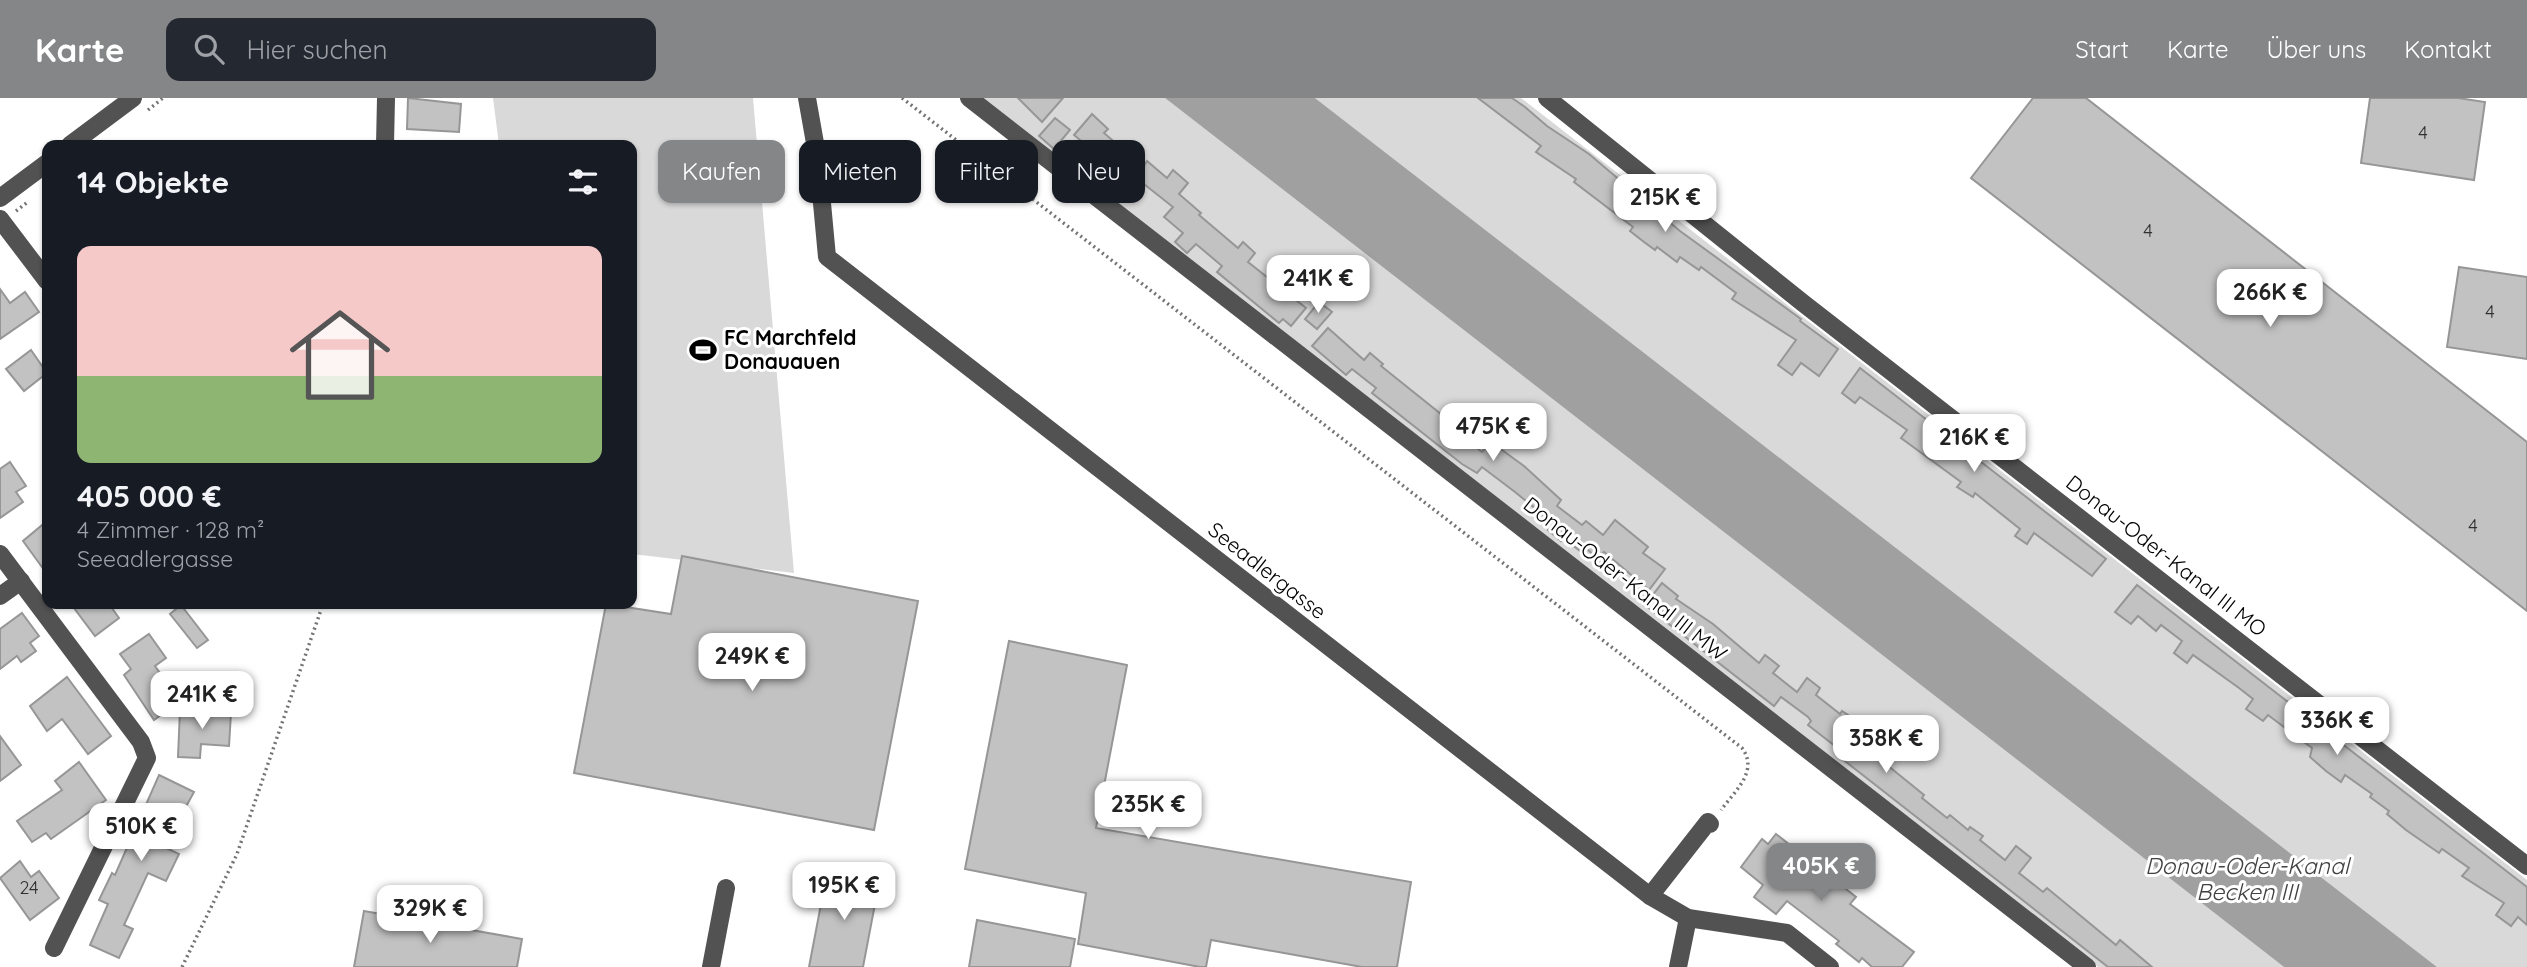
<!DOCTYPE html>
<html lang="de">
<meta charset="utf-8">
<style>
body{margin:0;font-family:Quicksand,sans-serif;background:#242831;color:#f1f3f6;height:100vh;display:flex;flex-direction:column;font-size:26px;white-space:nowrap}
*{box-sizing:border-box;margin:0}
p{font-size:23px;color:#9ea1a6}
.icon{flex:none;width:38px;height:38px;fill:none;stroke:currentColor;stroke-width:2;stroke-linecap:round;stroke-linejoin:round}
.map{position:relative;flex:1;overflow:hidden}
.side{position:absolute;left:42px;top:42px;width:595px;height:469px;display:flex;flex-direction:column;background:#171b24;border-radius:14px;box-shadow:0 2px 5px #0004}
.side>*{flex:none}
.hud{position:absolute;left:658px;top:42px;width:665px;height:63px;display:flex;gap:14px}
.price{position:absolute;translate:-50% -60px;padding:0 16px;border-radius:14px;background:#fff;color:#222;font-size:23px;line-height:46px;filter:drop-shadow(0 2px 4px #0008)}
.price::after{content:'';position:absolute;left:50%;top:42px;width:21px;height:16px;margin-left:-10px;background:inherit;clip-path:polygon(0 0,100% 0,50% 100%)}
.price.current{background:#858687;color:#fff}
ul{padding:0;list-style:none}
li{display:grid;align-content:center;gap:14px;height:371px;padding:0 35px}
li+li{border-top:2px solid #363941}
li span{display:grid;place-items:center;height:217px;border-radius:14px;color:#555}
li>.icon{margin-inline-start:auto}
span .icon{width:126px;height:126px;fill:#fffc;stroke-width:1}
li b{font-size:30px}
h2{display:flex;justify-content:space-between;align-items:center;height:84px;padding:0 35px;font-size:30px}
.tag{padding:0 24px;border-radius:14px;background:#171b24;box-shadow:0 2px 5px #0004;font-size:24px;line-height:63px}
.tag.current{background:#858687;color:#fff}
header{display:flex;align-items:center;gap:42px;box-sizing:border-box;height:98px;padding:0 35px;background:#858687;color:#fff}
header strong{font-size:33px}
nav{display:flex;gap:38px;margin-inline-start:auto;font-size:24px}
.search{width:490px;height:63px;background:#242831;display:flex;align-items:center;gap:18px;box-sizing:border-box;padding:0 24px;border-radius:14px;color:#9ea1a6;font-size:26px}
.map>svg:first-child{display:block}
</style>
<header>
<strong>Karte</strong>
<div class="search"><svg class="icon" aria-label="search" viewBox="0 0 24 24"><circle cx="10" cy="10" r="6"/><path d="M15 15l6 6"/></svg>Hier suchen</div>
<nav><a>Start</a><a>Karte</a><a>Über uns</a><a>Kontakt</a></nav>
</header>
<div class="map">
<svg width="2527" height="869" viewBox="0 0 2527 869">
<rect width="100%" height="100%" fill="#fff"/>
<!-- green -->
<g fill="#d9d9d9">
<path d="M493,0H753L794,475L632,456V47H499Z"/>
<path d="M981,0H1165L2284,869H2098Z"/>
<path d="M1315,0H1521L2527,782V869H2437Z"/>
</g>
<!-- water -->
<path fill="#a0a0a0" d="M1165,0H1315L2437,869H2284Z"/>
<!-- building -->
<g fill="#c2c2c2" stroke="#969696" stroke-width="2">
<path d="M408,0L461,6L459,34L407,31Z"/>
<path d="M1018,0H1063L1042,24Z"/>
<path d="M1478,0H1512L1525,9L1547,28L1589,56L1680,133L1801,221L1800,223L1838,251L1819,278L1801,265L1792,277L1778,267L1796,242L1732,201L1736,195L1701,169L1699,172L1680,159L1677,164L1657,149L1655,152L1644,144L1630,133L1633,129L1574,84L1576,81L1536,54L1541,48Z"/>
<path d="M2033,0H2086L2527,344V513L1971,80Z"/>
<path d="M2370,0H2458L2485,4L2474,82L2361,65Z"/>
<path d="M1092,16L1108,31L1104,35L1126,54L1128,52L1145,66L1147,63L1167,80L1173,72L1188,85L1179,96L1201,115L1199,117L1238,150L1243,144L1255,155L1248,164L1306,210L1291,228L1283,221L1279,225L1217,174L1222,168L1196,146L1187,155L1175,144L1183,135L1164,119L1173,109L1130,75L1125,80L1074,37Z"/>
<path d="M1055,20L1070,32L1054,51L1039,38Z"/>
<path d="M2459,169L2527,179V261L2447,249Z"/>
<path d="M0,191L10,205L25,194L39,214L0,241Z"/>
<path d="M1319,204L1332,214L1317,231L1305,221Z"/>
<path d="M1328,230L1364,262L1370,255L1383,266L1381,268L1446,320L1451,314L1466,327L1459,336L1482,354L1491,344L1524,368L1561,402L1557,408L1582,427L1586,423L1603,437L1615,422L1648,449L1643,455L1665,471L1649,492L1604,454L1598,461L1587,451L1584,456L1563,440L1561,443L1548,432L1553,425L1515,394L1482,369L1477,375L1462,366L1372,295L1376,290L1352,271L1346,277L1312,248Z"/>
<path d="M31,252L47,275L24,293L6,271Z"/>
<path d="M1860,270L2106,461L2092,478L2034,435L2027,446L2015,438L2020,431L1975,395L1973,399L1957,389L1961,384L1901,340L1907,332L1860,299L1855,305L1842,295Z"/>
<path d="M10,364L26,388L16,394L23,404L0,420V371Z"/>
<path d="M47,423V476L23,443Z"/>
<path d="M682,458L918,503L874,732L574,675L606,506L671,516Z"/>
<path d="M1662,485L1678,498L1676,501L1713,526L1759,565L1765,557L1779,568L1773,575L1797,594L1807,580L1820,590L1816,597L1840,616L1842,613L1855,622L1853,624L1869,637L1864,643L1879,654L1876,658L1924,697L1922,700L1947,720L1950,717L1968,732L1970,729L1983,738L1980,742L2005,762L2016,748L2031,760L2019,775L2043,794L2047,790L2116,847L2120,842L2152,869H2108L1841,660L1844,655L1808,627L1811,623L1808,619L1781,599L1774,608L1679,534L1645,507Z"/>
<path d="M2137,487L2527,789V827L2518,819L2511,828L2496,817L2504,805L2462,778L2469,770L2442,751L2439,755L2406,732L2387,716L2389,713L2370,699L2372,696L2345,677L2341,684L2326,673L2310,659L2312,650L2268,617L2263,623L2246,611L2253,601L2239,590L2193,557L2187,565L2174,555L2182,543L2161,527L2156,533L2138,518L2131,526L2115,514Z"/>
<path d="M71,506H109L119,520L95,538Z"/>
<path d="M181,507L208,542L197,550L170,516Z"/>
<path d="M22,515L39,538L30,545L36,553L21,564L17,558L0,571V531Z"/>
<path d="M149,536L166,560L155,568L180,603L154,622L124,577L131,571L120,556Z"/>
<path d="M1009,543L1127,567L1096,730L1411,784L1397,869H1362L1211,842L1206,869H1200L1078,846L1086,795L965,771Z"/>
<path d="M67,579L111,638L88,656L62,621L47,633L30,608Z"/>
<path d="M180,612L231,615L229,648L201,646L200,660L178,659Z"/>
<path d="M0,638L21,667L0,683Z"/>
<path d="M79,664L106,702L51,741L46,735L32,744L17,723L62,692L55,683Z"/>
<path d="M159,677L194,694L164,749L179,756L166,783L148,775L124,827L133,831L119,860L90,847L108,806L99,802L112,775L115,777Z"/>
<path d="M1776,736L1856,799L1850,806L1914,854L1902,869H1872L1862,860L1859,864L1836,846L1839,843L1787,803L1776,816L1754,799L1763,787L1741,769L1762,741L1768,746Z"/>
<path d="M20,763L31,779L39,773L59,800L30,822L0,780Z"/>
<path d="M827,775L879,785L863,869H809Z"/>
<path d="M364,813L522,841L517,869H354Z"/>
<path d="M977,822L1075,841L1070,869H969Z"/>
</g>
<g fill="none" stroke-linecap="round" stroke-linejoin="round">
<!-- path -->
<g stroke="#747474" stroke-width="3.5" stroke-dasharray="2 3.5" stroke-linecap="butt">
<path d="M902,0L1742,650C1759,673 1735,693 1721,712"/>
<path d="M148,12L163,0"/>
<path d="M16,113L29,103"/>
<path d="M182,869L237,756L323,506"/>
</g>
<!-- minor -->
<g stroke="#525252" stroke-width="18">
<path d="M807,0L818,62L827,159L1650,798L1688,820L1787,835L1830,869"/>
<path d="M969,0L2087,869"/>
<path d="M1547,0L1803,205L2527,768"/>
<path d="M70,47L133,0"/>
<path d="M385,47L386,0"/>
<path d="M0,100L47,65"/>
<path d="M0,121L47,183"/>
<path d="M0,456L141,644L147,660L54,850"/>
<path d="M0,498L21,483"/>
<path d="M1650,798L1708,724L1710,726"/>
<path d="M711,869L726,790"/>
<path d="M1678,869L1688,820"/>
</g>
</g>
<!-- icons -->
<defs>
<symbol id="stadium-bare" viewBox="-9 -9 18 18"><path d="M0-5a6.5 5 0 1 0 0 10a6.5 5 0 1 0 0-10ZM-3.5-1.8h7v3.6h-7Z" fill="#000" stroke="#fff" stroke-width="2.5" paint-order="stroke"/></symbol>
</defs>
<g fill-rule="evenodd">
<use href="#stadium-bare" x="684" y="233" width="38" height="38"/>
</g>
<g text-anchor="middle" stroke-width="6" stroke-linejoin="round" paint-order="stroke">
<!-- number labels -->
<g font-size="18" fill="#303030">
<text x="2423" y="41">4</text>
<text x="2148" y="139">4</text>
<text x="2490" y="220">4</text>
<text x="2473" y="434">4</text>
<text x="29" y="796">24</text>
</g>
<!-- poi labels -->
<g font-size="21" font-weight="bold" fill="#000" stroke="#fff" text-anchor="start">
<text x="724" y="247">FC Marchfeld<tspan x="724" dy="24">Donauauen</tspan></text>
</g>
<!-- street labels -->
<g font-size="21" fill="#000" stroke="#fff">
<text transform="translate(2166 458) rotate(38)" y="7">Donau-Oder-Kanal III MO</text>
<text transform="translate(1267 473) rotate(38)" y="7">Seeadlergasse</text>
<text transform="translate(1625 481) rotate(38)" y="7">Donau-Oder-Kanal III MW</text>
</g>
<!-- water labels -->
<g font-size="23" font-style="italic" fill="#414141" stroke="#fff">
<text x="2247" y="776">Donau-Oder-Kanal<tspan x="2247" dy="26">Becken III</tspan></text>
</g>
</g>
</svg>
<b class="price" style="left:1665px;top:136px">215K €</b>
<b class="price" style="left:1318px;top:217px">241K €</b>
<b class="price" style="left:2270px;top:231px">266K €</b>
<b class="price" style="left:1493px;top:365px">475K €</b>
<b class="price" style="left:1974px;top:376px">216K €</b>
<b class="price" style="left:752px;top:595px">249K €</b>
<b class="price" style="left:202px;top:633px">241K €</b>
<b class="price" style="left:2337px;top:659px">336K €</b>
<b class="price" style="left:1886px;top:677px">358K €</b>
<b class="price" style="left:1148px;top:743px">235K €</b>
<b class="price" style="left:141px;top:765px">510K €</b>
<b class="price current" style="left:1821px;top:805px">405K €</b>
<b class="price" style="left:844px;top:824px">195K €</b>
<b class="price" style="left:430px;top:847px">329K €</b>
<div class="hud">
<a class="tag current">Kaufen</a>
<a class="tag">Mieten</a>
<a class="tag">Filter</a>
<a class="tag">Neu</a>
</div>
<section class="side">
<h2>14 Objekte<svg class="icon" aria-label="filters" viewBox="0 0 24 24"><path d="M4 7h16M4 17h16"/><circle cx="9" cy="7" r="2"/><circle cx="15" cy="17" r="2"/></svg></h2>
<ul>
<li><span style="background:linear-gradient(#f6c9c9 60%,#8fb573 0)"><svg class="icon" aria-label="home" viewBox="0 0 24 24"><path d="M3 11l9-7 9 7M6 9v11h12V9"/></svg></span><div><b>405 000 €</b><p>4 Zimmer · 128 m²</p><p>Seeadlergasse</p></div></li>
</ul>
</section>
</div>
